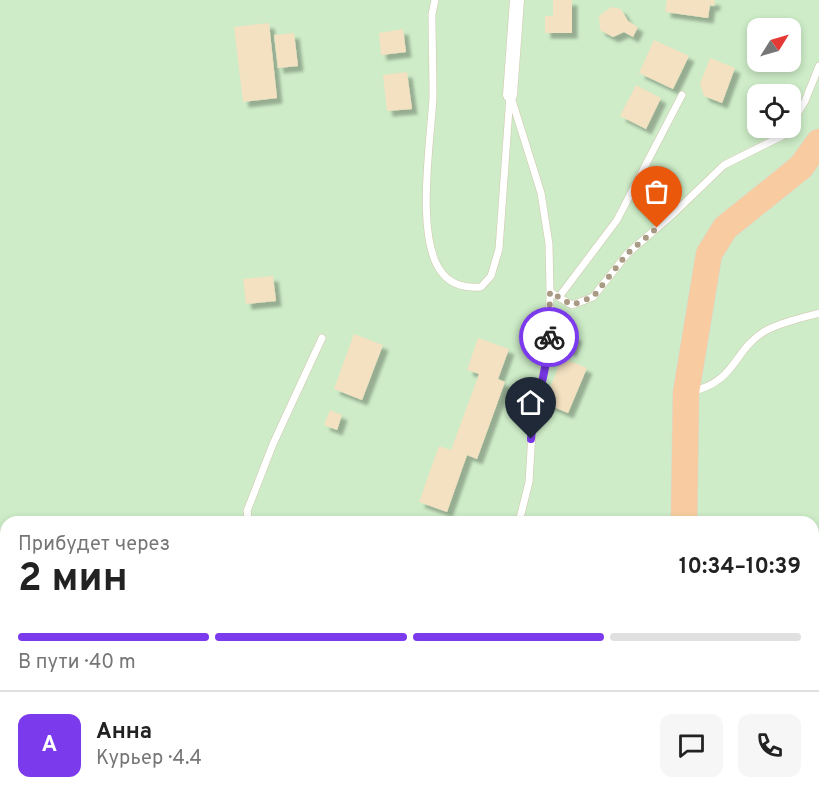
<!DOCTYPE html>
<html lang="ru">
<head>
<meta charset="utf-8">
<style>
  :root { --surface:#fff; --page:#f6f6f6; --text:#222; --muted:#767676; --line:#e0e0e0; --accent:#7c3aed }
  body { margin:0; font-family:Overpass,sans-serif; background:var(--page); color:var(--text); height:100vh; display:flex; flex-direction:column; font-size:22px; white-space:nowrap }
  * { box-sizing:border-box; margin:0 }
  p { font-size:20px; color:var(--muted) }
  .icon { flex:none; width:33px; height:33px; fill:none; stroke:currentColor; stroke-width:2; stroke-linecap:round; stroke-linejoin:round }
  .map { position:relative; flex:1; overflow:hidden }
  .drawer { position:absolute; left:0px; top:516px; width:819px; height:294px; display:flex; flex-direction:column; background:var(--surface); border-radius:18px 18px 0 0; box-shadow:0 3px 9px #0003 }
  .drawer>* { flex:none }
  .needle { width:39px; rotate:53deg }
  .tools { position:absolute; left:747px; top:18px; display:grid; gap:12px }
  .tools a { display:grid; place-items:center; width:54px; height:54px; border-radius:12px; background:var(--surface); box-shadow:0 3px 9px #0003; font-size:30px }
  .pin { position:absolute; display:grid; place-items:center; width:51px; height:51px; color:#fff; margin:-62px -26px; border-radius:50% 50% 50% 0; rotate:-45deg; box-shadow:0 0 6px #0007 }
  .pin .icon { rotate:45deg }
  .courier { position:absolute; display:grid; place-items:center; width:60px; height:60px; margin:-30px; border:4px solid #7c3aed; border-radius:50%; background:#fff; color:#222; box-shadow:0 2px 8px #0007 }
  .head em { font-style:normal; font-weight:700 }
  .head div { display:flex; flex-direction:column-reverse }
  .head { display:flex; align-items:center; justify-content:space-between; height:102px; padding:0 18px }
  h1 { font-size:39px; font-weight:700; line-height:45px }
  .bar { display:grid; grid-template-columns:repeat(4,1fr); gap:9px 6px; align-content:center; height:72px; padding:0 18px }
  .bar i { height:8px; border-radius:4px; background:var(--line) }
  .bar .current { background:var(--accent) }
  .bar p { grid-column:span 4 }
  .line { display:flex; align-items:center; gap:15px; padding:0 18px; border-top:2px solid var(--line) }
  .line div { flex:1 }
  .round { display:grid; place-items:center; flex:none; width:63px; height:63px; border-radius:12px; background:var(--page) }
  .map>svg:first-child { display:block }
  .green { fill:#cdecc7; fill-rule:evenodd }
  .building { fill:#f4e1c1; filter:url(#shadow) }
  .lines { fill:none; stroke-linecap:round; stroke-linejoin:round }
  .lane-casing { stroke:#d1c6ae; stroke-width:8 }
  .street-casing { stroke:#d1c6ae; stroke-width:15 }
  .highway-casing { stroke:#dcd7d0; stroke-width:27 }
  .lane { stroke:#fff; stroke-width:7 }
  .street { stroke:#fff; stroke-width:14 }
  .highway { stroke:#f8cca0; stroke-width:26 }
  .done { stroke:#a89a83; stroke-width:6; stroke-dasharray:0 10.8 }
  .route { stroke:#7c3aed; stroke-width:8 }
</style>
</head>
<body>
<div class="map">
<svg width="819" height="810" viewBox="0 0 819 810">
  <defs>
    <filter id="shadow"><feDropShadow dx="5.5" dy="5.5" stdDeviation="1.5" flood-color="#0004"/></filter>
  </defs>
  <rect width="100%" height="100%" fill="#fdfaea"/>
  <!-- green -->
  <path class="green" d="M 0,0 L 819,0 L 819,810 L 0,810 ZM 758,28 L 790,28 L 790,62 L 758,62 ZM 758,94 L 790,94 L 790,128 L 758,128 ZM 6,522 L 813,522 L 813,804 L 6,804 Z"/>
  <!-- building -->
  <g class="building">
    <path d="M 553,0 L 572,0 L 572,33 L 545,33 L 545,16 L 553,16 Z"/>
    <path d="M 667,0 L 715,0 L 714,6 L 710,5 L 708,18 L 665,12 Z"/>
    <path d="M 611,7 L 621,9 L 628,21 L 638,27 L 633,37 L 624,32 L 613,37 L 600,30 L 599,16 Z"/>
    <path d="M 269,23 L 277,98 L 243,102 L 234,27 Z"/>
    <path d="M 403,29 L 406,52 L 381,55 L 379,33 Z"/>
    <path d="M 294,33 L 298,66 L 278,68 L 274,35 Z"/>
    <path d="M 654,40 L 689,56 L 673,89 L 639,73 Z"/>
    <path d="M 710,58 L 735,68 L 722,103 L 704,96 L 700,84 Z"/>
    <path d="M 407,72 L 412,109 L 387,111 L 383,75 Z"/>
    <path d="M 636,85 L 661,98 L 646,129 L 620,116 Z"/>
    <path d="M 273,276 L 276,301 L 246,304 L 243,279 Z"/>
    <path d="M 568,333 L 577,336 L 571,351 L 563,348 Z"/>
    <path d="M 354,334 L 383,345 L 362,400 L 334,389 Z"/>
    <path d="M 478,338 L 509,349 L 498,379 L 505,382 L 477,459 L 467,455 L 447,512 L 419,502 L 439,446 L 451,450 L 479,374 L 467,370 Z"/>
    <path d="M 562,358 L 587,368 L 568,413 L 544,403 Z"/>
    <path d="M 330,410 L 342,415 L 337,430 L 324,425 Z"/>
  </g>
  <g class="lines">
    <!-- lane casing -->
    <g class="lane-casing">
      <g id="lane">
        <path d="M 435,0 L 432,14 C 432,41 433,69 433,97 C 431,140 414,241 443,274 C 453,286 467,288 481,287 L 491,276 L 499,249 L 510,95"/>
        <path d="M 511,97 L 541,193 L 549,244 L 550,292 L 549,350 L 533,417 L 529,482 L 519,522"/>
        <path d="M 790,126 L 805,101 L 819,66"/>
        <path d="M 550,292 L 572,305 L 593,297 L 627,254 L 672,215 L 724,165 L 786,134 L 790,128"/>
        <path d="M 559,297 L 617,220 L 682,95"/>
        <path d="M 690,392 C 738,381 732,351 765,331 C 781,322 802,318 819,313"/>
        <path d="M 249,522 L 247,511 L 273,444 L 322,338"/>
      </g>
    </g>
    <!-- street casing -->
    <g class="street-casing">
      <path id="street" d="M 510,95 L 517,0"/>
    </g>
    <!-- highway casing -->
    <g class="highway-casing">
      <g id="highway">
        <path d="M 684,522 L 686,393 L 709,254 L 725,228 L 801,167 L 819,142"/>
        <path d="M 813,766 L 819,774"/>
      </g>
    </g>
    <!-- lane -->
    <use href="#lane" class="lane"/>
    <!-- street -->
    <use href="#street" class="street"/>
    <!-- highway -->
    <use href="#highway" class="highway"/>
  </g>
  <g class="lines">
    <!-- done -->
    <path class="done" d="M 549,337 L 550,292 L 572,305 L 593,297 L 627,254 L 657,228"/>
    <!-- route -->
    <path class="route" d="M 531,439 C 534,404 548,371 549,337"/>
  </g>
</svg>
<div class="tools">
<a><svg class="needle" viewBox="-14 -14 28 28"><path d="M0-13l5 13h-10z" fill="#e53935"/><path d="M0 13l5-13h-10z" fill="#767676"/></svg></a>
<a><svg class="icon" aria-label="locate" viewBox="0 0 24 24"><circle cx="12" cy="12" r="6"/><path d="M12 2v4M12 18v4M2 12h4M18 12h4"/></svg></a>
</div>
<div class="pin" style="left:657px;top:228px;background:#ea580c"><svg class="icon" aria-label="bag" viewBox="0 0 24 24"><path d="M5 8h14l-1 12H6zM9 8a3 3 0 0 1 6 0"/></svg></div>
<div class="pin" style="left:531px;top:439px;background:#1f2937"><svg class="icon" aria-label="home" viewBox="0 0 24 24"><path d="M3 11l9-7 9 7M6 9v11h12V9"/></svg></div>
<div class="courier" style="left:549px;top:337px"><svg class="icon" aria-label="bike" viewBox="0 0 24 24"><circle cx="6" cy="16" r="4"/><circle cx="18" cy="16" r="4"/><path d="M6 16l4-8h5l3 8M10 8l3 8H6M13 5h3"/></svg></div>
<section class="drawer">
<div class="head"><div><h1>2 мин</h1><p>Прибудет через</p></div><em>10:34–10:39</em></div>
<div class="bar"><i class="current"></i><i class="current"></i><i class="current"></i><i></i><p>В пути · 40 m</p></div>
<div class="line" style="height:108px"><b class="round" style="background:var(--accent);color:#fff">А</b><div><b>Анна</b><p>Курьер · 4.4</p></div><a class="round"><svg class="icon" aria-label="chat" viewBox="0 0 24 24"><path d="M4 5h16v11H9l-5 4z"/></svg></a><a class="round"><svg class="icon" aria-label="phone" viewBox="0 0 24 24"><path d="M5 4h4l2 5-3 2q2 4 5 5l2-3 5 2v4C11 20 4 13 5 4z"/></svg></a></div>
</section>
</div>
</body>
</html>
